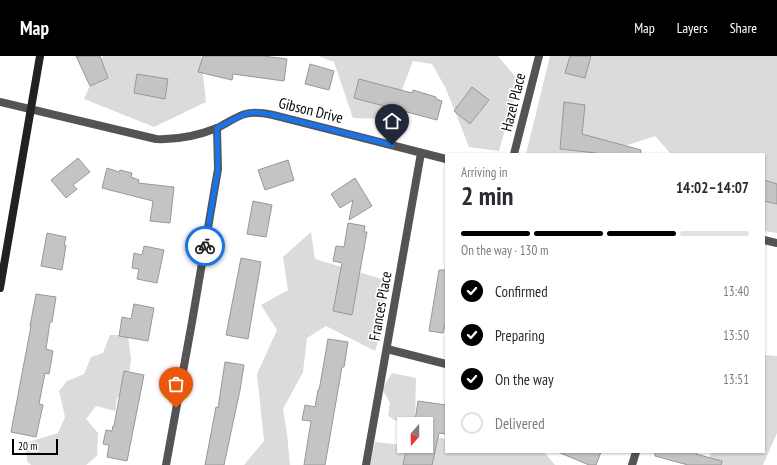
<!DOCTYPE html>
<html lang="en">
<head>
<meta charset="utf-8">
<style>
  :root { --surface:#fff; --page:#f7f7f7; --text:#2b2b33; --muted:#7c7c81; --line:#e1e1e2; --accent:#000 }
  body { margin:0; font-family:"PT Sans Narrow",sans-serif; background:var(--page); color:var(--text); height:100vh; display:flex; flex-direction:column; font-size:15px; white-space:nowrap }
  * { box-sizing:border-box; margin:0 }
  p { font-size:13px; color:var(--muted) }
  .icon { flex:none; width:22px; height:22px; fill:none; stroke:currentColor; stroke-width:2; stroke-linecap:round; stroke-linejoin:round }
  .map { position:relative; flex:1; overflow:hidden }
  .drawer { position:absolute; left:445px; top:97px; width:320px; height:300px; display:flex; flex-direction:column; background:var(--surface); border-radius:0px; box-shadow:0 1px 3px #0004 }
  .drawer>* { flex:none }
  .needle { width:26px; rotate:200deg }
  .buttons { position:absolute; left:397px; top:361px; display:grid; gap:8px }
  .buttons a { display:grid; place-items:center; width:36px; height:36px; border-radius:0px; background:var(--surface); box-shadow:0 1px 3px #0004; font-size:20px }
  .scale { position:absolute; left:12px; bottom:10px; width:46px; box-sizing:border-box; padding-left:4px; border:2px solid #000; border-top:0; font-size:11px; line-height:14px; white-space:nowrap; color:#000; -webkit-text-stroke:3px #fff; paint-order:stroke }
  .pin { position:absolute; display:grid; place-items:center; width:34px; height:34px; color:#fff; margin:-41px -17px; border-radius:50% 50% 50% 0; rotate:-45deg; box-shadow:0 0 4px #0007 }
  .pin .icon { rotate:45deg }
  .courier { position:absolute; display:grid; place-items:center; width:40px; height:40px; margin:-20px; border:3px solid #1a73e8; border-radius:50%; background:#fff; color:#222; box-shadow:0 1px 5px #0007 }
  .summary em { font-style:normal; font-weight:800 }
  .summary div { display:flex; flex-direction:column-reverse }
  .summary { display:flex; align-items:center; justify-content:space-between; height:68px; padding:0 16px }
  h1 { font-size:26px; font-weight:800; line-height:30px }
  .bar { display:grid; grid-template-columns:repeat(4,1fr); gap:6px 4px; align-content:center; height:48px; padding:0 16px }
  .bar i { height:5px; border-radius:3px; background:var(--line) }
  .bar .active { background:var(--accent) }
  .bar p { grid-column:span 4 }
  ol { padding:0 16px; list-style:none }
  li { display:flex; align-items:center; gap:12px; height:44px }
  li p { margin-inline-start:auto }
  li .icon { padding:4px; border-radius:50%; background:var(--accent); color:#fff; stroke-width:4 }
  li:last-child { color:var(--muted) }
  li i { width:22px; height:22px; border:2px solid var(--line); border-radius:50% }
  header { display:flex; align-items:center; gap:24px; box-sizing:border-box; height:56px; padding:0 20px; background:var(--accent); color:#fff }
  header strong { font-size:19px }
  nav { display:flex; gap:22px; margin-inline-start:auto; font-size:14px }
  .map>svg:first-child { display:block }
  .green { fill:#dbdbdb }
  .building { fill:#c4c4c4; stroke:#989898 }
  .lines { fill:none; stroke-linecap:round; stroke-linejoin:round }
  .street { stroke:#545454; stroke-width:8 }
  .secondary { stroke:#212121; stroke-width:8 }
  .done { stroke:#595959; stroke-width:4; stroke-dasharray:0 7.2 }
  .route { stroke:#1a73e8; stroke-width:5 }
  .labels { text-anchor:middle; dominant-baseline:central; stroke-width:3.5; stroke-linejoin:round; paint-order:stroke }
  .street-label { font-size:15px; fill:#000; stroke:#fff }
</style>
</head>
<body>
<header>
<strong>Map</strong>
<nav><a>Map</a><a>Layers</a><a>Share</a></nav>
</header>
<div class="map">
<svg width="777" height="409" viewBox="0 0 777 409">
  <rect width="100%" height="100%" fill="#fff"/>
  <!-- green -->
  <g class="green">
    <path d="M 103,0 L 201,0 L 206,46 L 154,71 L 84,43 Z"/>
    <path d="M 318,0 L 498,0 L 519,25 L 499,95 L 469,91 L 446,33 L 432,8 L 413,5 L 391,63 L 353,62 L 334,6 Z"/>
    <path d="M 550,0 L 777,0 L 777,177 L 764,175 L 764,98 L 671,98 L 655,80 L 601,98 L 526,98 Z"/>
    <path d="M 311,176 L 315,203 L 385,224 L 384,268 L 375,295 L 326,270 L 307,282 L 303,316 L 283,353 L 287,378 L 290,409 L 244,409 L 264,385 L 257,318 L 277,274 L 261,249 L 288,234 L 283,201 Z"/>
    <path d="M 110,279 L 128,279 L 131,303 L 128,329 L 117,342 L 115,355 L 96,350 L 86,363 L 98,377 L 97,400 L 86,409 L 31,409 L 27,405 L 25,387 L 58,377 L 65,361 L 59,335 L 67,325 L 84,318 L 91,301 L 103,297 Z"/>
    <path d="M 764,299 L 777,300 L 777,377 L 763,409 L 711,409 L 710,402 L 710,396 L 764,396 Z"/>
    <path d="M 392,317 L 416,322 L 415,368 L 404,368 L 404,390 L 426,390 L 426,379 L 446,383 L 446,396 L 544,396 L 555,409 L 370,409 L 375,386 L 401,389 L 403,369 L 388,360 L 390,347 L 382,333 Z"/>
  </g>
  <!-- building -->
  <g class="building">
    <path d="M 76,0 L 100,0 L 108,22 L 90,30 Z"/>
    <path d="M 203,0 L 263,0 L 287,3 L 284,25 L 233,18 L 232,24 L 198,16 Z"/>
    <path d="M 570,0 L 591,0 L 585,22 L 565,17 Z"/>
    <path d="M 310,8 L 334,15 L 329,34 L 305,28 Z"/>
    <path d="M 137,18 L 168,23 L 165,43 L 134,37 Z"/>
    <path d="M 359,23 L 412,37 L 413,34 L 436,41 L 436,43 L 442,45 L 437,64 L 354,42 Z"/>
    <path d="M 472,31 L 489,44 L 470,68 L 454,55 Z"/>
    <path d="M 564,46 L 585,49 L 582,78 L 641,94 L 641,98 L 595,98 L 596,97 L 560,93 Z"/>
    <path d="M 78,102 L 90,116 L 73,129 L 77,133 L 66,142 L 51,124 Z"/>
    <path d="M 288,104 L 294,124 L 265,134 L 258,114 Z"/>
    <path d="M 107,112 L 119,116 L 120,114 L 132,117 L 131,121 L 139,124 L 138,127 L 174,131 L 170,167 L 150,165 L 153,145 L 102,132 Z"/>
    <path d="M 355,122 L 372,150 L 349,164 L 353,144 L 340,152 L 331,138 Z"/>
    <path d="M 764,124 L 777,128 L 777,148 L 764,145 Z"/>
    <path d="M 253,145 L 272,149 L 266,181 L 247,178 Z"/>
    <path d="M 348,167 L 365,170 L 364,176 L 367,176 L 352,259 L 333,255 L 342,207 L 333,205 L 336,190 L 344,191 Z"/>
    <path d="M 47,177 L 66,181 L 64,189 L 66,189 L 62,214 L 41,210 Z"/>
    <path d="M 144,190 L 164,194 L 157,227 L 137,223 L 139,213 L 132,212 L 134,197 L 142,199 Z"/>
    <path d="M 241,202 L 261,206 L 248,283 L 226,279 Z"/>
    <path d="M 439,214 L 446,214 L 446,265 L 443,277 L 429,275 Z"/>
    <path d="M 36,238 L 56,241 L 52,266 L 50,266 L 46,293 L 53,295 L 49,318 L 45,317 L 39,348 L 43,349 L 36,381 L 11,376 L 31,270 L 30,270 Z"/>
    <path d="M 134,248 L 154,252 L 148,285 L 119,280 L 122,261 L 131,263 Z"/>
    <path d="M 328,283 L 348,286 L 344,311 L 342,311 L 325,409 L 304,409 L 311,365 L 302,364 L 305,349 L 315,351 L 318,334 L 319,334 L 320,329 Z"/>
    <path d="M 225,306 L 244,309 L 240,334 L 224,409 L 205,409 L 216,351 L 218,352 Z"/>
    <path d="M 124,315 L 144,319 L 127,405 L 107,401 L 109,389 L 103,388 L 106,374 L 112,375 L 113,370 L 114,370 Z"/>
    <path d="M 418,345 L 446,349 L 446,378 L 439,377 L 432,409 L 403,409 L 407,390 L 426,390 L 426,368 L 422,368 L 422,366 L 415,365 Z"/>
    <path d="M 558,396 L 601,396 L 596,409 L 589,409 Z"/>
    <path d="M 655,396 L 697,396 L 696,398 L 722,405 L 721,409 L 688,409 L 655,400 Z"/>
  </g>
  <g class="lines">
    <!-- street -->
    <g class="street">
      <path d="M 0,46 L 156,83 C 178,84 197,80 217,72 C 226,68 235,61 245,58 C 254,55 264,57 273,59 L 446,103"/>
      <path d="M 514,98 L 539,0"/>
      <path d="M 764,184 L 777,187"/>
      <path d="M 387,293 L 446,308"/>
      <path d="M 166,409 L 192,266 L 218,113 L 217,72"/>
      <path d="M 366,409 L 421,97"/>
      <path d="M 632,409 L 636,396"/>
    </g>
    <!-- secondary -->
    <path class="secondary" d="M 0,232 L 40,0"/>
  </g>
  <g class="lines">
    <!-- done -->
    <path class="done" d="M 176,352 L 205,190"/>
    <!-- route -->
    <path class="route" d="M 205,190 L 218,113 L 217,72 L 245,58 L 255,56 L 273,59 L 392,89"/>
  </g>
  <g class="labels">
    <!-- street labels -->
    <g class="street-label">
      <text transform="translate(513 46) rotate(-76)">Hazel Place</text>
      <text transform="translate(311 54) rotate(14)">Gibson Drive</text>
      <text transform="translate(380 250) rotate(-80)">Frances Place</text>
    </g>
  </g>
</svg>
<div class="buttons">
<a><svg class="needle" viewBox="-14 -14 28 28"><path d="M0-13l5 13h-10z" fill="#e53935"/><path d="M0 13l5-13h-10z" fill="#7c7c81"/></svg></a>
</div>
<div class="scale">20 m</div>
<div class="pin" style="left:176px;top:352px;background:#ea580c"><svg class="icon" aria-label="bag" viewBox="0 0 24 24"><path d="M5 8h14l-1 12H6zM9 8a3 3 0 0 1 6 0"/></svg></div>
<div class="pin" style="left:392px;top:89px;background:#1f2937"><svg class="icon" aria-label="home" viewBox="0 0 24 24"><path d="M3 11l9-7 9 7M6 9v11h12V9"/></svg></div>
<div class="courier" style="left:205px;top:190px"><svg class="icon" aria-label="bike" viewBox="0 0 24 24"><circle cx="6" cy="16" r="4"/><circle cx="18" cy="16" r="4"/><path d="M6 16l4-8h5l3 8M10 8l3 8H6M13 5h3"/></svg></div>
<section class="drawer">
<div class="summary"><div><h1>2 min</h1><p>Arriving in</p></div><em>14:02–14:07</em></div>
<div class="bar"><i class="active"></i><i class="active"></i><i class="active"></i><i></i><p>On the way · 130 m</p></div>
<ol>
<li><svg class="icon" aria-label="check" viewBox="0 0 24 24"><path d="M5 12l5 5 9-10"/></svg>Confirmed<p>13:40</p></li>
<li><svg class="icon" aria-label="check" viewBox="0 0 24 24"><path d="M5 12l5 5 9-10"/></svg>Preparing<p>13:50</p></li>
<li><svg class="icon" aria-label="check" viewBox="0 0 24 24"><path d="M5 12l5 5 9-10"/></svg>On the way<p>13:51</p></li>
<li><i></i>Delivered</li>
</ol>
</section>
</div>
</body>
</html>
